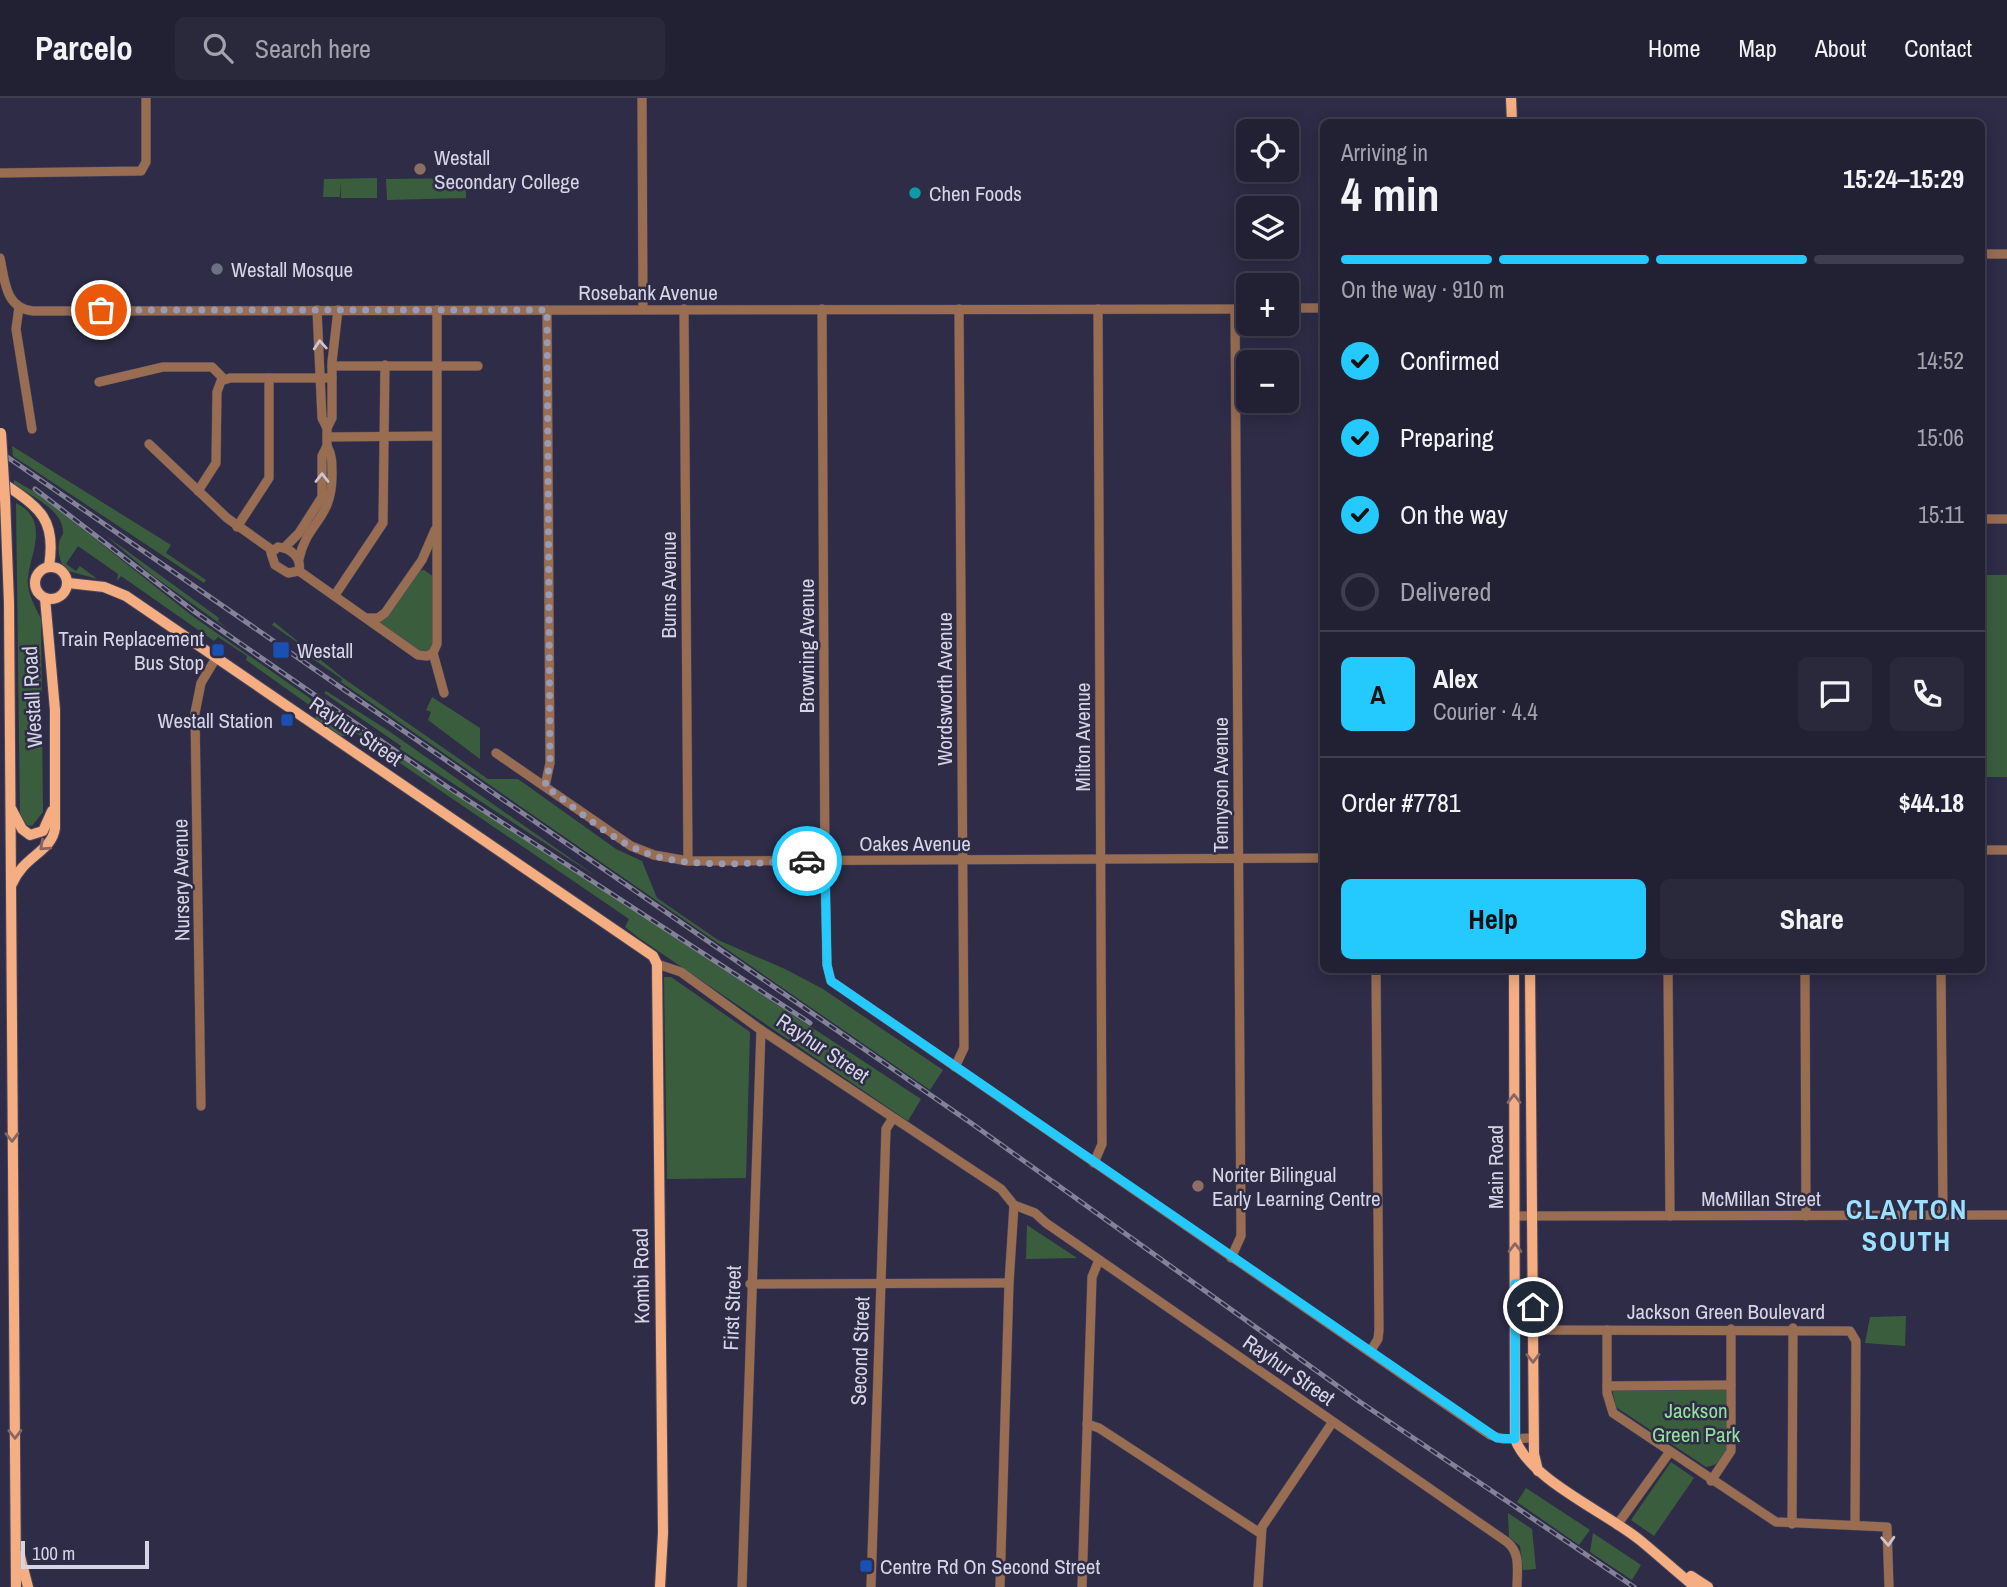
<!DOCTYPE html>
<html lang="en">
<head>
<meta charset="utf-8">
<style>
  :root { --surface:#222134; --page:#2a293c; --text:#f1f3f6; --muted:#a2a3ac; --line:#3f3e4f; --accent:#24c9fe }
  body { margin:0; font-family:"Archivo Narrow",sans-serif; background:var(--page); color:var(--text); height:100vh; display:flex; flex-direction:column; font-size:26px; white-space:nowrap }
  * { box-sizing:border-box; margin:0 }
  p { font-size:23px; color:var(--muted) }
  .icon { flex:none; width:38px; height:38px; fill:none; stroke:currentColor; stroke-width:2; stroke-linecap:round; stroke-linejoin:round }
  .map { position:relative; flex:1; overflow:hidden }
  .drawer { position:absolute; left:1320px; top:21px; width:665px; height:854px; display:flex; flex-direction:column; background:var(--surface); border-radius:10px; box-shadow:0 4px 18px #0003,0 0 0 2px var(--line) }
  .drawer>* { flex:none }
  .tools { position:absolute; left:1236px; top:21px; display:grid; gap:14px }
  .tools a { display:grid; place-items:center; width:63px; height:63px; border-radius:10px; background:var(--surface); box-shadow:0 4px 18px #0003,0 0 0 2px var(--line); font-size:35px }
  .scale { position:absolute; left:21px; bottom:18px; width:128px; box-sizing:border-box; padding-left:7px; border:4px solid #d5d5e6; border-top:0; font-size:19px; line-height:24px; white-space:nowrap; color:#d5d5e6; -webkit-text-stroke:5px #2e2c46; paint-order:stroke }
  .pin { position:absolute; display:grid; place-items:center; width:60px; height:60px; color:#fff; margin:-30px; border:4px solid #fff; border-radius:50%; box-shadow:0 2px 7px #0007 }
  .courier { position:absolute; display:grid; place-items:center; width:70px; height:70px; margin:-35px; border:5px solid #24c9fe; border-radius:50%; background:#fff; color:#222; box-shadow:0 2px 9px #0007 }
  .headline em { font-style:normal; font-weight:800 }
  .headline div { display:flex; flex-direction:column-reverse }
  .headline { display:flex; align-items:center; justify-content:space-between; height:119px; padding:0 21px }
  h1 { font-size:46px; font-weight:800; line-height:52px }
  .bar { display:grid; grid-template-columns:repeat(4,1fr); gap:10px 7px; align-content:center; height:84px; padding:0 21px }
  .bar i { height:9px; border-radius:5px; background:var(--line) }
  .bar .current { background:var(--accent) }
  .bar p { grid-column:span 4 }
  .line { display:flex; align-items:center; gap:18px; padding:0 21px; border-top:2px solid var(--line) }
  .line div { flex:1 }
  .round { display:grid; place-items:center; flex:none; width:74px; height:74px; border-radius:10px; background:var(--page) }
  ol { padding:0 21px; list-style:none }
  li { display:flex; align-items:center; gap:21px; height:77px }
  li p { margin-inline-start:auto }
  li .icon { padding:7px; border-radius:50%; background:var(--accent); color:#111; stroke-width:4 }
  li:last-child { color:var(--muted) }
  li i { width:38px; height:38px; border:4px solid var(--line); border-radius:50% }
  .cta { display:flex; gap:14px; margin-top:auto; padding:14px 21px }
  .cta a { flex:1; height:80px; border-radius:10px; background:var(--accent); color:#111; font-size:28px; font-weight:800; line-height:80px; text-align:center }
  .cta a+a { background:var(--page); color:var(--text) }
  header { display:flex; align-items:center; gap:42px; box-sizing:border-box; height:98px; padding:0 35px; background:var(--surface); border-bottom:2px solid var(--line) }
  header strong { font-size:33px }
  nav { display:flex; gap:38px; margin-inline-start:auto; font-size:24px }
  .search { width:490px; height:63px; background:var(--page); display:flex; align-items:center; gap:18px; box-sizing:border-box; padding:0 24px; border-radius:10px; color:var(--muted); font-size:26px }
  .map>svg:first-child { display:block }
  .green { fill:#3a5e3d }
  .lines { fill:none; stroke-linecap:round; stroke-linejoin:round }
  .minor-casing { stroke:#494760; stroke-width:10 }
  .major-casing { stroke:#494760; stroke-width:12 }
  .minor { stroke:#986d52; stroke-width:9 }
  .major { stroke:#f5ae81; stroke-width:10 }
  .rail-casing { stroke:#838298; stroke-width:5 }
  .rail { stroke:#2e2c46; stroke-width:2.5; stroke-dasharray:8; stroke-linecap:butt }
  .major-bridge-casing { stroke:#494760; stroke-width:12; stroke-linecap:butt }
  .major-bridge { stroke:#f5ae81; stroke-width:10 }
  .oneway { stroke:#ccc5d0 }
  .oneway2 { stroke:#886661 }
  .done { stroke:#9b9aae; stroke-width:7; stroke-dasharray:0 12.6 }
  .route { stroke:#24c9fe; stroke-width:9 }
  .education-dot { fill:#8d6e63; stroke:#2e2c46; stroke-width:2.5 }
  .culture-dot { fill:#0f9aa8; stroke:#2e2c46; stroke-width:2.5 }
  .worship-dot { fill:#6b7280; stroke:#2e2c46; stroke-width:2.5 }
  .transit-dot { fill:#1a4fb4; stroke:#2e2c46; stroke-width:2.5 }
  .labels { text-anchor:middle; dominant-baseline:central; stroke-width:5; stroke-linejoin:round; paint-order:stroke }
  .poi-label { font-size:21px; fill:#d5d5e6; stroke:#2e2c46; text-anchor:start }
  .street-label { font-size:21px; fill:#d5d5e6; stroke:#2e2c46 }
  .park-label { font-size:21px; fill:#95e09b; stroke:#2e2c46 }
  .district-label { font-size:28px; font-weight:bold; letter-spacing:2px; fill:#9ce1ff; stroke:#2e2c46 }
</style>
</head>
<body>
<header>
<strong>Parcelo</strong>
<div class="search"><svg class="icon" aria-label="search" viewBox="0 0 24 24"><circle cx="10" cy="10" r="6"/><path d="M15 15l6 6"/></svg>Search here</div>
<nav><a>Home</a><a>Map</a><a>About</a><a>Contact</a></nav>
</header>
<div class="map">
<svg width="2007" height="1489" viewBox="0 0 2007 1489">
  <rect width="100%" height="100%" fill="#2e2c46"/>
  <!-- green -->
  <g class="green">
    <path d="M 377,80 L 377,100 L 341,100 L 341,83 L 340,99 L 323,99 L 324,81 Z"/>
    <path d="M 466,80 L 466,100 L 387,102 L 386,81 Z"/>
    <path d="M 12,348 L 171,447 L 166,455 L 206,482 L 204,485 L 13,358 Z"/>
    <path d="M 14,382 L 40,397 L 191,517 L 311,601 L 921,1001 L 908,1023 L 639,840 L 625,829 L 629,821 L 350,631 L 345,638 L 339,638 L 314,622 L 319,614 L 246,562 L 247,558 L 218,539 L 214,543 L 121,478 L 117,483 L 118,476 L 78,448 L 66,466 L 76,473 L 80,468 L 97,481 L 65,472 C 59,462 55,446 63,436 C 65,413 32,398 14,387 Z"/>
    <path d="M 16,405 C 50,422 31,454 28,479 C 26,494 35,508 41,521 L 43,714 L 32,728 L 26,727 L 20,717 Z"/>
    <path d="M 105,437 L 219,520 L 218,523 L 229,532 L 152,477 Z"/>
    <path d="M 424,472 L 434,479 L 434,550 L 423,556 L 375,522 L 417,473 Z"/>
    <rect x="1981" y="477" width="26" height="202"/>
    <path d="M 274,524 L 343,580 L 488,681 L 518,681 L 616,751 L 642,763 L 657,800 L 718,842 L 785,871 L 823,891 L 943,972 L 930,992 L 341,584 L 342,581 L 307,557 L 310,553 L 272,527 Z"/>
    <path d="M 326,593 L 386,631 L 600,781 L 400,651 L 401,648 L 324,595 Z"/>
    <path d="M 432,599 L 480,630 L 480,661 L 428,622 L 431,614 L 426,612 Z"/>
    <path d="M 664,879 L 671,879 L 750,934 L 746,1080 L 667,1081 Z"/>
    <path d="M 1027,1127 L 1077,1160 L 1026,1161 Z"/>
    <path d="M 1906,1218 L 1905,1248 L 1865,1245 L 1870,1219 Z"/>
    <path d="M 1612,1291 L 1727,1291 C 1727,1314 1738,1366 1706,1369 L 1616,1309 Z"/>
    <path d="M 1671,1364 L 1694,1380 L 1654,1438 L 1631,1422 Z"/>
    <path d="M 1526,1390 L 1590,1432 L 1579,1447 L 1517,1404 Z"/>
    <path d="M 1508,1415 L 1532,1431 L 1536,1471 L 1523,1472 L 1520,1448 L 1509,1439 Z"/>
    <path d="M 1593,1435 L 1641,1467 L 1632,1482 L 1590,1454 Z"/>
  </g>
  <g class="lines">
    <!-- minor casing -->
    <g class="minor-casing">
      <g id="minor">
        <path d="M 642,0 L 643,211"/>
        <path d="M 0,75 L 141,73 L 146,64 L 146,0"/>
        <path d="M 1981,156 L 2007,156"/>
        <path d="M 0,160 C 5,183 5,210 33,213 L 1248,211"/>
        <path d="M 19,209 L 16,231 L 32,331"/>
        <path d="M 1286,210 L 1323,210"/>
        <path d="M 684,211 L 688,763"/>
        <path d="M 822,211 L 825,775 L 827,867 L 831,883 L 1490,1337 L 1503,1341 L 1534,1340"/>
        <path d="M 317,212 L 322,320 L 327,330"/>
        <path d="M 437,212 L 437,546 L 433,555 L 444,595"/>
        <path d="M 332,268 L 478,268"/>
        <path d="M 99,284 L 163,269 L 212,269 L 224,281"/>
        <path d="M 327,339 L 436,338"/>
        <path d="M 149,346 L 227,420 L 272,452"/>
        <path d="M 198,393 L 216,365 L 217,294 L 221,283 L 230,280 L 332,280"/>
        <path d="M 1981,421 L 2007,421"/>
        <path d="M 237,429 L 269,380 L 269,280"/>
        <path d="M 278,449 C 291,450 302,460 299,473 L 288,475 L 275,467 L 271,455 Z"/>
        <path d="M 284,450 L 299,435 L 322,399 L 322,358 L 327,348 L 327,330 L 332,320 L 332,264 L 338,212"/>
        <path d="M 299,461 C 307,423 333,422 332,375 C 332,364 332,357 327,348"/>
        <path d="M 299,473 L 418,557 L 427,558 L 433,555"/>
        <path d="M 335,497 L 383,425 L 385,267"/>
        <path d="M 367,520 L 378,520 L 385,515 L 422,462 L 435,432"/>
        <path d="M 496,655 L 631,748 L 654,757 L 688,763 L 1323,760"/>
        <path d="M 545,688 L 550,665 L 547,212"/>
        <path d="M 1981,752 L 2007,752"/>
        <path d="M 657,866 L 681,874 L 761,932 L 1001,1091 L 1014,1107 L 1035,1115 L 1046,1125 L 1507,1444 C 1521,1455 1517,1473 1517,1489"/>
        <path d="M 1668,872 L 1670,1118"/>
        <path d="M 1805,872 L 1806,1118"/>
        <path d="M 1941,872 L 1943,1117"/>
        <path d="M 955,969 L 964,950 L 959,211"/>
        <path d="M 201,1008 L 195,615 L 201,585 L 216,560"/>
        <path d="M 1094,1065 L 1102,1046 L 1098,211"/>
        <path d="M 1515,1118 L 2007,1117"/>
        <path d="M 1231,1160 L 1241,1138 L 1235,211"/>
        <path d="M 750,1186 L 1009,1185"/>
        <path d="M 1533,1232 L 1850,1233 L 1856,1243 L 1855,1426"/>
        <path d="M 1607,1232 L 1607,1295 L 1613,1315 L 1776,1424 L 1887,1429 L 1889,1489"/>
        <path d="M 1370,1254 L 1378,1241 L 1379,1232 L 1376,872"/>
        <path d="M 1607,1288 L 1731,1287"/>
        <path d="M 1087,1326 L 1099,1330 L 1260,1435"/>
        <path d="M 1711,1383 L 1731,1353 L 1731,1231"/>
        <path d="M 1792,1426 L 1793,1230"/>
        <path d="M 1617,1427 L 1669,1355"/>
        <path d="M 742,1489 L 761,932"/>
        <path d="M 871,1489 L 886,1031 L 893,1020"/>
        <path d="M 1000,1489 L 1009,1185 L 1014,1107"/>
        <path d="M 1082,1489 L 1092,1179 L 1099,1162"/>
        <path d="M 1258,1489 L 1262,1429 L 1332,1325"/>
      </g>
    </g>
    <!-- major casing -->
    <g class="major-casing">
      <g id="major">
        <path d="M 1511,0 L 1512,24"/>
        <path d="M 0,383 C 38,409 57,419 49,468"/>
        <path d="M 5,400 L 9,505 L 16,1489"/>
        <circle cx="51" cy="485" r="16"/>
        <path d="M 68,485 L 104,489 L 126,498 L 653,858 L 657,866 L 663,1435 L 660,1489"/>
        <path d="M 12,712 L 22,731 L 30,737 L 43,733 L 52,713"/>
        <path d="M 12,786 C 23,758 52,754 55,730 L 55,612 L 45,500"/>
        <path d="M 1514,872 L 1515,1341 C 1530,1382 1606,1414 1641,1443 C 1659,1458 1677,1474 1695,1489"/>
        <path d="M 1530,872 L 1534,1356 L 1538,1373"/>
        <path d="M 20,1458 L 28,1489"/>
        <path d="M 1691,1478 L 1708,1489"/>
      </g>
    </g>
    <!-- minor -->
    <use href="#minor" class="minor"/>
    <!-- major -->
    <use href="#major" class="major"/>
    <!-- rail casing -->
    <g class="rail-casing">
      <g id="rail">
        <path d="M 0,354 L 971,1025 L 1360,1304 L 1634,1489"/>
        <path d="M 35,391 L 195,514 L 446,688 L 810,925"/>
      </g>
    </g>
    <!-- rail -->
    <use href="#rail" class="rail"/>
    <!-- major-bridge casing -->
    <g class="major-bridge-casing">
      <path id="major-bridge" d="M 1,335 L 5,400"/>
    </g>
    <!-- major-bridge -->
    <use href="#major-bridge" class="major-bridge"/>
  </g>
  <!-- one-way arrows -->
  <defs><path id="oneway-chevron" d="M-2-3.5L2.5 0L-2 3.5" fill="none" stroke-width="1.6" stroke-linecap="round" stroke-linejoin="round" transform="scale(1.75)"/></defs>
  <g class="oneway">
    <use href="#oneway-chevron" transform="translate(320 247) rotate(-94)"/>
    <use href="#oneway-chevron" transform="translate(322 380) rotate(-90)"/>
    <use href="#oneway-chevron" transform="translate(1888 1443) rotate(87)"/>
  </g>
  <g class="oneway2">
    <use href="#oneway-chevron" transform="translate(44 748) rotate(138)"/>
    <use href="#oneway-chevron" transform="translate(1514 1001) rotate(-90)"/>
    <use href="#oneway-chevron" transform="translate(12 1039) rotate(89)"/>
    <use href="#oneway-chevron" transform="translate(1515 1150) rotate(-90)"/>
    <use href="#oneway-chevron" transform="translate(1533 1260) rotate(89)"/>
    <use href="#oneway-chevron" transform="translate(15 1336) rotate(89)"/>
  </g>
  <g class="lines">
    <!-- done -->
    <path class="done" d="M 101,212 L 547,212 L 550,666 L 545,688 C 579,712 614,746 655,758 C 702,771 758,764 807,763"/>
    <!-- route -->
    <path class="route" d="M 807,763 L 825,763 L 827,867 L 831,883 L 1497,1340 L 1515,1341 L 1515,1186 L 1532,1185 L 1533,1209"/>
  </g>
  <!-- markers -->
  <g class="education-dot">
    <circle cx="420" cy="71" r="7"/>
    <circle cx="1198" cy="1088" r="7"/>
  </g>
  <circle class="culture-dot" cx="915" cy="95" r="7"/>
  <circle class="worship-dot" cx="217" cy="171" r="7"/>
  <g class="transit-dot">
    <rect x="211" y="545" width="14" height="14" rx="3.5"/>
    <rect x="272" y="543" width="18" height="18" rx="3.5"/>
    <rect x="280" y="615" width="14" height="14" rx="3.5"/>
    <rect x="859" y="1461" width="14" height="14" rx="3.5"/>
  </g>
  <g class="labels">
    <!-- poi labels -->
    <g class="poi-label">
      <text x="434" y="59">Westall<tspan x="434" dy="24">Secondary College</tspan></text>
      <text x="929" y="95">Chen Foods</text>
      <text x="231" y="171">Westall Mosque</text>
      <text x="204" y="540" text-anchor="end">Train Replacement<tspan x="204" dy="24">Bus Stop</tspan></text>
      <text x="297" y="552">Westall</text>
      <text x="273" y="622" text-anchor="end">Westall Station</text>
      <text x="1212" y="1076">Noriter Bilingual<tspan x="1212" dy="24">Early Learning Centre</tspan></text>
      <text x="880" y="1468">Centre Rd On Second Street</text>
    </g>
    <!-- street labels -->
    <g class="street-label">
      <text x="648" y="194">Rosebank Avenue</text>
      <text transform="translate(668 487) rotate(-90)">Burns Avenue</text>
      <text transform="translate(806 548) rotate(-90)">Browning Avenue</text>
      <text transform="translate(944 591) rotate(-90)">Wordsworth Avenue</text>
      <text transform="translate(32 599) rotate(-93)">Westall Road</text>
      <text transform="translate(356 633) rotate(34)">Rayhur Street</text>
      <text transform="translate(1082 639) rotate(-90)">Milton Avenue</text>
      <text transform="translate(1220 687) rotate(-90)">Tennyson Avenue</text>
      <text x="915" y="745">Oakes Avenue</text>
      <text transform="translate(181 782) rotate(-91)">Nursery Avenue</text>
      <text transform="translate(823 950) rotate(34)">Rayhur Street</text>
      <text transform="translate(1495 1069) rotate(-90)">Main Road</text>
      <text x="1761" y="1100">McMillan Street</text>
      <text transform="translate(641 1178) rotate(-91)">Kombi Road</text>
      <text transform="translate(732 1210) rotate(-88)">First Street</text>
      <text x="1726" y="1213">Jackson Green Boulevard</text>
      <text transform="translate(860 1253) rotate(-88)">Second Street</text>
      <text transform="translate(1289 1272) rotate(35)">Rayhur Street</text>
    </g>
    <!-- park labels -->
    <g class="park-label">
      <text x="1696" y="1312">Jackson<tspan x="1696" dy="24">Green Park</tspan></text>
    </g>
    <!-- district labels -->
    <g class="district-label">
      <text x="1907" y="1111">CLAYTON<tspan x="1907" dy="32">SOUTH</tspan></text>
    </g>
  </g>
</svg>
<div class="tools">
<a><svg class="icon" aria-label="locate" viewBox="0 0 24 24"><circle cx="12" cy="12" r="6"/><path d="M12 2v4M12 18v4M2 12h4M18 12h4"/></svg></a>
<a><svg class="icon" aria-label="layers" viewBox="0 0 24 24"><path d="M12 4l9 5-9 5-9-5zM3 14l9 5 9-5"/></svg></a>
<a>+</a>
<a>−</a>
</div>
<div class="scale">100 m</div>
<div class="pin" style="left:101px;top:212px;background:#ea580c"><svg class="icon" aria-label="bag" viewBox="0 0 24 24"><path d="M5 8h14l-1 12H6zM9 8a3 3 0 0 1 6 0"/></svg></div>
<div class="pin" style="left:1533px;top:1209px;background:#1f2937"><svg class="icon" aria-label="home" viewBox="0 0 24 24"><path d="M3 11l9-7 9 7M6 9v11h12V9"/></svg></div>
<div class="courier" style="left:807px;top:763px"><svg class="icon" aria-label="car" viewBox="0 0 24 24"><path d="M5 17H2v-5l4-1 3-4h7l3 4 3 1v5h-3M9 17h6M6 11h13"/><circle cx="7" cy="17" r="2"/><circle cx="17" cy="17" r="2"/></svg></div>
<section class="drawer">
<div class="headline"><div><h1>4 min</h1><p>Arriving in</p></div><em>15:24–15:29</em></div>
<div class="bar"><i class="current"></i><i class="current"></i><i class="current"></i><i></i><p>On the way · 910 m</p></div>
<ol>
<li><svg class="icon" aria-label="check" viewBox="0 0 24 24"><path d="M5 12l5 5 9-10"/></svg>Confirmed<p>14:52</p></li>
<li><svg class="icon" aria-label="check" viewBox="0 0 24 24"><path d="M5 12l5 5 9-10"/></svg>Preparing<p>15:06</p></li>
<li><svg class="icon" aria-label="check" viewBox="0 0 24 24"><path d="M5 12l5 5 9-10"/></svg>On the way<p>15:11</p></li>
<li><i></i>Delivered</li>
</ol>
<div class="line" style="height:126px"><b class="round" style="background:var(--accent);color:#111">A</b><div><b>Alex</b><p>Courier · 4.4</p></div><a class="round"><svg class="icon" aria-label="chat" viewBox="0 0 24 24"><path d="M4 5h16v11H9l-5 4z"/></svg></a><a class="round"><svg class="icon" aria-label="phone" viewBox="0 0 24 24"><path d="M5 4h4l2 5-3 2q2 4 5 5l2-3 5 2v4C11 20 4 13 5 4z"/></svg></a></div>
<div class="line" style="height:91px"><div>Order #7781</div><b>$44.18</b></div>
<div class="cta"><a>Help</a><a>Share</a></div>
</section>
</div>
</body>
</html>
